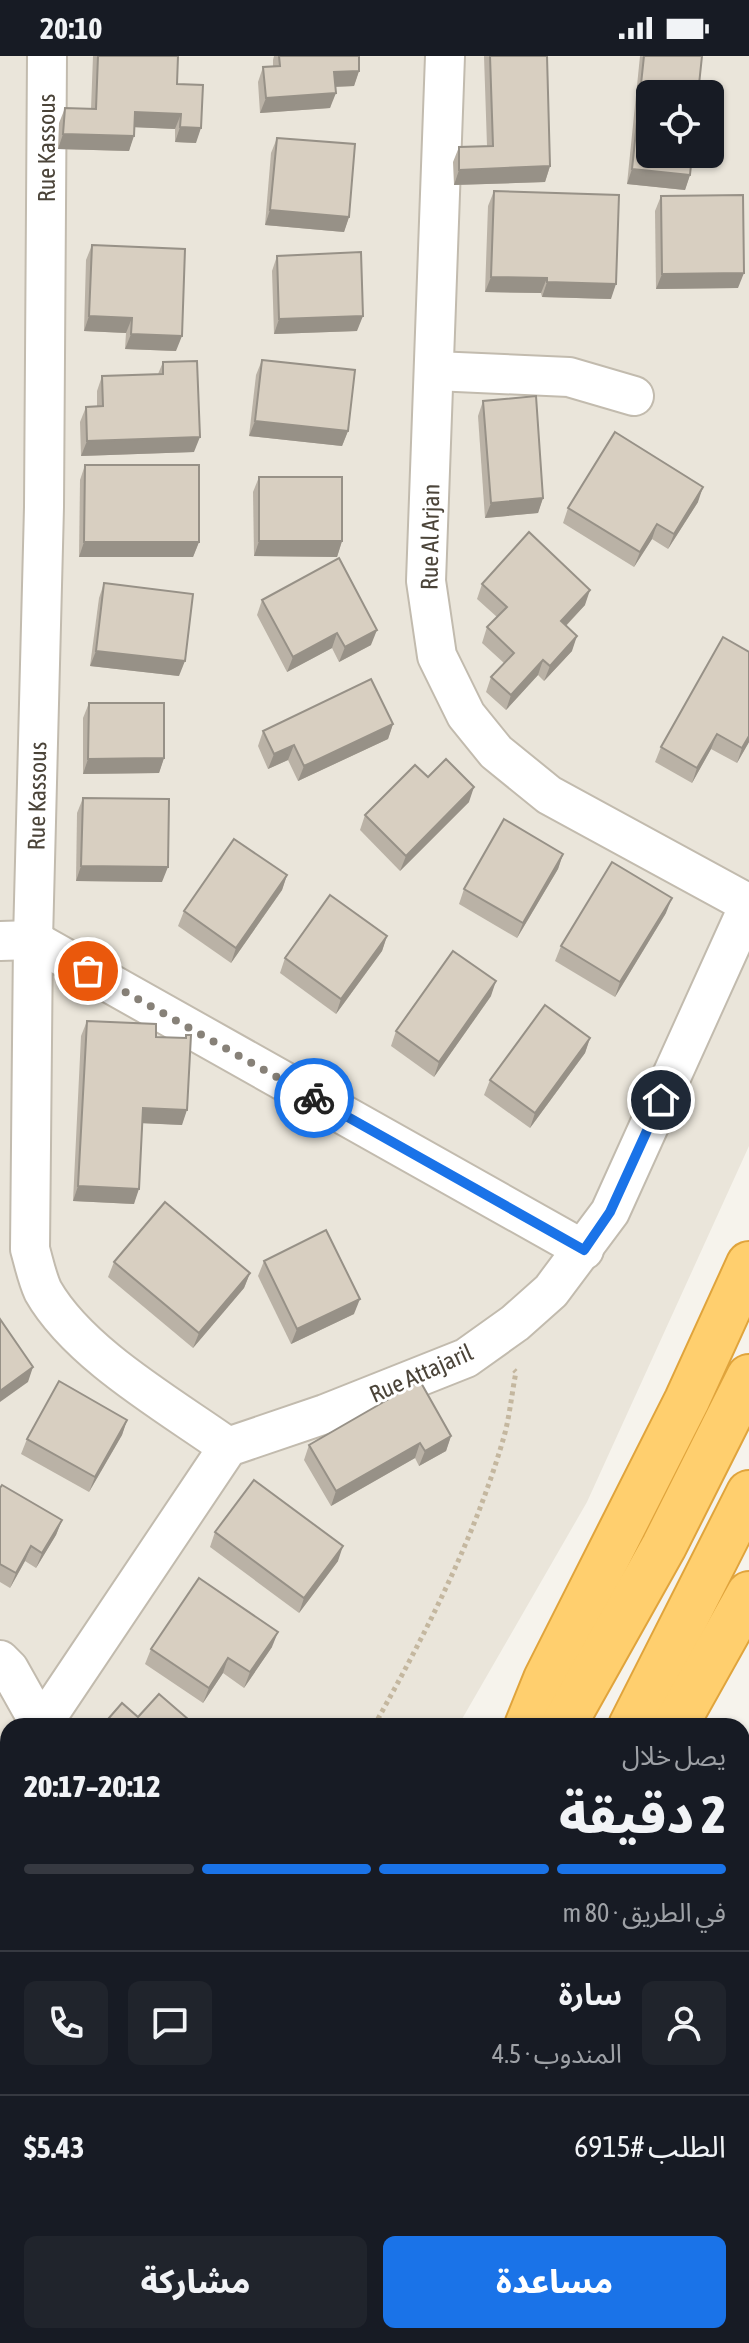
<!DOCTYPE html>
<html lang="ar">
<head>
<meta charset="utf-8">
<style>
  :root { --surface:#171b24; --page:#20242c; --text:#f1f3f6; --muted:#9ea1a6; --line:#363941; --accent:#1a73e8 }
  body { margin:0; font-family:"Asap Condensed","Noto Sans Arabic",sans-serif; background:var(--page); color:var(--text); direction:rtl; height:100vh; display:flex; flex-direction:column; font-size:30px; white-space:nowrap }
  * { box-sizing:border-box; margin:0 }
  p { font-size:26px; color:var(--muted) }
  .icon { flex:none; width:44px; height:44px; fill:none; stroke:currentColor; stroke-width:2; stroke-linecap:round; stroke-linejoin:round }
  .map { position:relative; flex:1; overflow:hidden; direction:ltr }
  .drawer { position:absolute; left:0px; top:1662px; width:750px; height:626px; display:flex; flex-direction:column; background:var(--surface); border-radius:24px 24px 0 0; box-shadow:0 2px 6px #0004; direction:rtl }
  .drawer>* { flex:none }
  .buttons { position:absolute; left:636px; top:24px; display:grid; gap:16px }
  .buttons a { display:grid; place-items:center; width:88px; height:88px; border-radius:12px; background:var(--surface); box-shadow:0 2px 6px #0004; font-size:40px }
  .pin { position:absolute; display:grid; place-items:center; width:68px; height:68px; color:#fff; margin:-34px; border:4px solid #fff; border-radius:50%; box-shadow:0 2px 8px #0007 }
  .courier { position:absolute; display:grid; place-items:center; width:80px; height:80px; margin:-40px; border:6px solid #1a73e8; border-radius:50%; background:#fff; color:#222; box-shadow:0 2px 10px #0007 }
  .headline em { font-style:normal; font-weight:800 }
  .headline div { display:flex; flex-direction:column-reverse }
  .headline { display:flex; align-items:center; justify-content:space-between; height:136px; padding:0 24px }
  h1 { font-size:52px; font-weight:800; line-height:60px }
  .bar { display:grid; grid-template-columns:repeat(4,1fr); gap:12px 8px; align-content:center; height:96px; padding:0 24px }
  .bar i { height:10px; border-radius:6px; background:var(--line) }
  .bar .active { background:var(--accent) }
  .bar p { grid-column:span 4 }
  .line { display:flex; align-items:center; gap:20px; padding:0 24px; border-top:2px solid var(--line) }
  .line div { flex:1 }
  .round { display:grid; place-items:center; flex:none; width:84px; height:84px; border-radius:12px; background:var(--page) }
  .button { display:flex; gap:16px; margin-top:auto; padding:16px 24px }
  .button a { flex:1; height:92px; border-radius:12px; background:var(--accent); color:#fff; font-size:32px; font-weight:800; line-height:92px; text-align:center }
  .button a+a { background:var(--page); color:var(--text) }
  .status { display:flex; justify-content:space-between; align-items:center; height:56px; padding:0 40px; background:var(--surface); direction:ltr }
  .status svg { height:22px; fill:currentColor }
  .map>svg:first-child { display:block }
  .residential { fill:#eae5da; fill-rule:evenodd }
  .lines { fill:none; stroke-linecap:round; stroke-linejoin:round }
  .minor-casing { stroke:#c2bbae; stroke-width:42 }
  .highway-casing { stroke:#e0a43c; stroke-width:48 }
  .path { stroke:#c4b79f; stroke-width:5; stroke-dasharray:4 4; stroke-linecap:butt }
  .minor { stroke:#fff; stroke-width:38 }
  .highway { stroke:#ffcf6e; stroke-width:44 }
  .wall { fill:#bab2a6 }
  .shaded-wall { fill:#979187 }
  .building { fill:#d8cfc1; stroke:#979187; stroke-width:2 }
  .done { stroke:#878178; stroke-width:8; stroke-dasharray:0 14.4 }
  .route { stroke:#1a73e8; stroke-width:10 }
  .labels { text-anchor:middle; dominant-baseline:central; stroke-width:6; stroke-linejoin:round; paint-order:stroke }
  .street-label { font-size:24px; fill:#4b4439; stroke:#fff }
</style>
</head>
<body>
<div class="status"><b>20:10</b><svg viewBox="0 0 49 12"><path d="M0 12V9h3v3zM5 12V6h3v6zM10 12V3h3v9zM15 12V0h3v12zM26 1h20v11H26zM47 4h2v5h-2z"/></svg></div>
<div class="map">
<svg width="749" height="2287" viewBox="0 0 749 2287">
  <rect width="100%" height="100%" fill="#f6f3ec"/>
  <!-- residential -->
  <g class="residential">
    <path d="M 0,0 L 749,0 L 749,1090 L 587,1446 L 458,1670 L 8,1670 L 8,2280 L 106,2280 L 102,2287 L 0,2287 ZM 650,38 L 710,38 L 710,98 L 650,98 Z"/>
    <path d="M 749,1694 L 749,2287 L 393,2287 L 397,2280 L 742,2280 L 742,1705 Z"/>
  </g>
  <g class="lines">
    <!-- minor casing -->
    <g class="minor-casing">
      <g id="minor">
        <path d="M 47,0 L 44,451 L 33,884 L 30,1193 C 34,1207 37,1222 43,1235 C 79,1298 169,1349 228,1391"/>
        <path d="M 445,0 L 426,525 L 437,600 L 466,659 L 496,696 L 549,739 L 749,848"/>
        <path d="M 435,315 L 569,321 L 634,340"/>
        <path d="M 0,885 L 33,884 L 584,1194"/>
        <path d="M 0,1604 L 9,1613 L 41,1670 L 228,1391 L 325,1358 L 466,1302 L 515,1267 L 551,1235 L 610,1156 L 749,849"/>
        <path d="M 0,1742 L 8,1728"/>
        <path d="M 742,2207 L 749,2194"/>
        <path d="M 694,2287 L 699,2280"/>
      </g>
    </g>
    <!-- highway casing -->
    <g class="highway-casing">
      <g id="highway">
        <path d="M 527,1670 L 546,1623 L 687,1344 L 749,1208"/>
        <path d="M 563,1670 L 664,1490 L 749,1321"/>
        <path d="M 631,1670 L 749,1437"/>
        <path d="M 675,1670 L 749,1538"/>
        <path d="M 205,2287 L 209,2280"/>
        <path d="M 295,2287 L 299,2280"/>
      </g>
    </g>
    <!-- path -->
    <g class="path">
      <path d="M 374,1670 C 426,1577 476,1480 505,1377 C 510,1357 512,1336 516,1316 L 514,1314"/>
      <path d="M 742,1782 L 749,1770"/>
      <path d="M 33,2287 L 37,2280"/>
      <path d="M 455,2287 L 459,2280"/>
    </g>
    <!-- minor -->
    <use href="#minor" class="minor"/>
    <!-- highway -->
    <use href="#highway" class="highway"/>
  </g>
  <!-- wall -->
  <g class="wall">
    <path d="M 93,0 L 178,0 L 177,28 L 196,87 L 175,86 L 175,73 L 135,71 L 129,95 L 58,93 L 59,67 L 65,52 L 91,53 Z"/>
    <path d="M 274,0 L 359,0 L 359,15 L 354,30 L 335,31 L 330,52 L 260,57 L 258,26 L 263,11 L 273,10 L 273,4 Z"/>
    <path d="M 484,0 L 547,0 L 550,110 L 545,126 L 454,129 L 453,106 L 459,91 L 487,90 Z"/>
    <path d="M 640,0 L 702,0 L 690,119 L 685,134 L 627,128 Z"/>
    <path d="M 277,82 L 349,161 L 344,176 L 265,169 L 271,97 Z"/>
    <path d="M 494,135 L 611,243 L 542,241 L 541,237 L 485,236 L 488,150 Z"/>
    <path d="M 661,140 L 738,232 L 656,233 L 655,155 Z"/>
    <path d="M 92,189 L 176,295 L 125,293 L 126,277 L 84,275 L 86,204 Z"/>
    <path d="M 277,200 L 357,275 L 274,278 L 272,215 Z"/>
    <path d="M 262,304 L 348,375 L 342,390 L 249,380 L 256,319 Z"/>
    <path d="M 163,306 L 194,396 L 81,400 L 80,366 L 86,351 L 97,351 L 97,335 L 102,320 L 158,318 Z"/>
    <path d="M 483,345 L 543,442 L 538,457 L 485,462 L 478,360 Z"/>
    <path d="M 85,409 L 199,486 L 193,501 L 79,501 L 80,424 Z"/>
    <path d="M 259,421 L 342,485 L 337,501 L 254,500 L 253,436 Z"/>
    <path d="M 698,446 L 668,493 L 652,483 L 634,511 L 563,467 L 568,452 Z"/>
    <path d="M 104,527 L 179,620 L 90,610 L 99,542 Z"/>
    <path d="M 482,528 L 585,549 L 566,570 L 572,595 L 544,625 L 538,619 L 506,654 L 486,636 L 491,621 L 504,607 L 482,587 L 487,571 L 497,561 L 477,543 Z"/>
    <path d="M 262,544 L 371,589 L 339,606 L 332,592 L 287,616 L 257,559 Z"/>
    <path d="M 749,596 L 749,686 L 737,707 L 711,693 L 692,727 L 655,706 L 661,691 Z"/>
    <path d="M 89,647 L 164,702 L 159,717 L 83,718 L 83,662 Z"/>
    <path d="M 393,668 L 388,683 L 298,725 L 288,704 L 268,713 L 258,690 L 263,675 Z"/>
    <path d="M 428,721 L 469,746 L 400,815 L 360,774 L 365,759 Z"/>
    <path d="M 83,742 L 162,826 L 76,825 L 77,757 Z"/>
    <path d="M 563,798 L 558,813 L 517,882 L 459,848 L 464,833 Z"/>
    <path d="M 287,819 L 282,834 L 231,907 L 178,870 L 184,855 Z"/>
    <path d="M 666,857 L 615,941 L 555,905 L 561,890 Z"/>
    <path d="M 387,880 L 382,895 L 336,958 L 280,917 L 285,902 Z"/>
    <path d="M 491,940 L 434,1021 L 391,990 L 396,975 Z"/>
    <path d="M 87,965 L 156,981 L 185,982 L 186,979 L 182,1069 L 143,1067 L 134,1148 L 73,1145 L 81,980 Z"/>
    <path d="M 590,982 L 585,997 L 530,1072 L 484,1039 L 490,1024 Z"/>
    <path d="M 264,1205 L 354,1258 L 291,1288 L 258,1220 Z"/>
    <path d="M 114,1206 L 250,1217 L 244,1232 L 193,1292 L 108,1221 Z"/>
    <path d="M 127,1364 L 122,1379 L 89,1436 L 21,1398 L 27,1383 Z"/>
    <path d="M 451,1380 L 446,1395 L 419,1410 L 415,1402 L 331,1450 L 304,1404 L 309,1389 Z"/>
    <path d="M 0,1432 L 62,1464 L 56,1479 L 36,1512 L 25,1505 L 10,1532 L 0,1526 Z"/>
    <path d="M 215,1476 L 338,1505 L 299,1557 L 210,1491 Z"/>
    <path d="M 272,1591 L 244,1632 L 223,1617 L 203,1647 L 145,1608 L 151,1593 Z"/>
    <path d="M 8,1882 L 8,1970 L 0,1964 L 0,1893 Z"/>
    <path d="M 749,1893 L 749,1921 L 742,1916 L 742,1907 Z"/>
    <path d="M 742,1928 L 749,2023 L 742,2028 Z"/>
  </g>
  <!-- shaded-wall -->
  <g class="shaded-wall">
    <path d="M 359,15 L 354,30 L 329,31 L 334,16 Z"/>
    <path d="M 336,37 L 330,52 L 260,57 L 266,42 Z"/>
    <path d="M 135,56 L 181,58 L 175,73 L 130,71 Z"/>
    <path d="M 180,71 L 201,72 L 196,87 L 175,86 Z"/>
    <path d="M 63,78 L 134,80 L 129,95 L 58,93 Z"/>
    <path d="M 550,110 L 545,126 L 454,129 L 459,114 Z"/>
    <path d="M 632,113 L 690,119 L 685,134 L 627,128 Z"/>
    <path d="M 270,154 L 349,161 L 344,176 L 265,169 Z"/>
    <path d="M 744,217 L 738,232 L 656,233 L 662,218 Z"/>
    <path d="M 491,221 L 547,222 L 541,237 L 485,236 Z"/>
    <path d="M 547,226 L 616,228 L 611,243 L 542,241 Z"/>
    <path d="M 89,260 L 132,262 L 126,277 L 84,275 Z"/>
    <path d="M 363,260 L 357,275 L 274,278 L 279,263 Z"/>
    <path d="M 131,278 L 182,280 L 176,295 L 125,293 Z"/>
    <path d="M 255,365 L 348,375 L 342,390 L 249,380 Z"/>
    <path d="M 200,381 L 194,396 L 81,400 L 87,385 Z"/>
    <path d="M 703,431 L 698,446 L 668,493 L 674,478 Z"/>
    <path d="M 543,442 L 538,457 L 485,462 L 491,447 Z"/>
    <path d="M 657,468 L 652,483 L 634,511 L 640,496 Z"/>
    <path d="M 259,485 L 342,485 L 337,501 L 254,500 Z"/>
    <path d="M 84,486 L 199,486 L 193,501 L 79,501 Z"/>
    <path d="M 590,534 L 585,549 L 556,580 L 561,565 Z"/>
    <path d="M 377,574 L 371,589 L 339,606 L 345,591 Z"/>
    <path d="M 337,577 L 332,592 L 287,616 L 293,601 Z"/>
    <path d="M 577,580 L 572,595 L 544,625 L 550,610 Z"/>
    <path d="M 96,595 L 185,605 L 179,620 L 90,610 Z"/>
    <path d="M 543,604 L 538,619 L 506,654 L 511,639 Z"/>
    <path d="M 393,668 L 388,683 L 298,725 L 304,710 Z"/>
    <path d="M 717,678 L 711,693 L 692,727 L 697,712 Z"/>
    <path d="M 749,680 L 749,686 L 737,707 L 742,692 Z"/>
    <path d="M 294,689 L 288,704 L 268,713 L 274,698 Z"/>
    <path d="M 164,702 L 159,717 L 83,718 L 88,703 Z"/>
    <path d="M 474,731 L 469,746 L 400,815 L 406,800 Z"/>
    <path d="M 563,798 L 558,813 L 517,882 L 523,867 Z"/>
    <path d="M 81,810 L 168,811 L 162,826 L 76,825 Z"/>
    <path d="M 287,819 L 282,834 L 231,907 L 236,892 Z"/>
    <path d="M 672,842 L 666,857 L 615,941 L 620,926 Z"/>
    <path d="M 387,880 L 382,895 L 336,958 L 341,943 Z"/>
    <path d="M 496,925 L 491,940 L 434,1021 L 439,1006 Z"/>
    <path d="M 590,982 L 585,997 L 530,1072 L 535,1057 Z"/>
    <path d="M 143,1052 L 187,1054 L 182,1069 L 138,1067 Z"/>
    <path d="M 78,1130 L 139,1133 L 134,1148 L 73,1145 Z"/>
    <path d="M 250,1217 L 244,1232 L 193,1292 L 199,1277 Z"/>
    <path d="M 360,1243 L 354,1258 L 291,1288 L 297,1273 Z"/>
    <path d="M 33,1311 L 28,1326 L 0,1346 L 0,1335 Z"/>
    <path d="M 127,1364 L 122,1379 L 89,1436 L 95,1421 Z"/>
    <path d="M 451,1380 L 446,1395 L 419,1410 L 425,1395 Z"/>
    <path d="M 420,1387 L 415,1402 L 331,1450 L 336,1435 Z"/>
    <path d="M 62,1464 L 56,1479 L 36,1512 L 42,1497 Z"/>
    <path d="M 31,1490 L 25,1505 L 10,1532 L 16,1517 Z"/>
    <path d="M 343,1490 L 338,1505 L 299,1557 L 304,1542 Z"/>
    <path d="M 278,1576 L 272,1591 L 244,1632 L 250,1616 Z"/>
    <path d="M 228,1602 L 223,1617 L 203,1647 L 209,1632 Z"/>
    <path d="M 749,2012 L 749,2023 L 742,2028 L 748,2013 Z"/>
    <path d="M 749,2091 L 749,2100 L 742,2111 L 742,2101 Z"/>
    <path d="M 8,2099 L 8,2112 L 0,2115 L 0,2101 Z"/>
  </g>
  <!-- building -->
  <g class="building">
    <path d="M 98,0 L 178,0 L 177,28 L 203,29 L 201,72 L 180,71 L 181,58 L 135,56 L 134,80 L 63,78 L 65,52 L 96,53 Z"/>
    <path d="M 279,0 L 359,0 L 359,15 L 334,16 L 336,37 L 266,42 L 263,11 L 280,10 Z"/>
    <path d="M 490,0 L 547,0 L 550,110 L 459,114 L 459,91 L 493,90 Z"/>
    <path d="M 644,0 L 702,0 L 698,38 L 650,38 L 650,98 L 692,98 L 690,119 L 632,113 Z"/>
    <path d="M 277,82 L 355,88 L 349,161 L 270,154 Z"/>
    <path d="M 494,135 L 619,139 L 616,228 L 547,226 L 547,222 L 491,221 Z"/>
    <path d="M 743,139 L 744,217 L 662,218 L 661,140 Z"/>
    <path d="M 92,189 L 185,193 L 182,280 L 131,278 L 132,262 L 89,260 Z"/>
    <path d="M 361,196 L 363,260 L 279,263 L 277,200 Z"/>
    <path d="M 262,304 L 355,314 L 348,375 L 255,365 Z"/>
    <path d="M 197,305 L 200,381 L 87,385 L 86,351 L 103,350 L 102,320 L 163,318 L 163,306 Z"/>
    <path d="M 536,340 L 543,442 L 491,447 L 483,345 Z"/>
    <path d="M 615,376 L 703,431 L 674,478 L 657,468 L 640,496 L 568,452 Z"/>
    <path d="M 85,409 L 199,409 L 199,486 L 84,486 Z"/>
    <rect x="259" y="421" width="83" height="64"/>
    <path d="M 529,476 L 590,534 L 561,565 L 577,580 L 550,610 L 543,604 L 511,639 L 491,621 L 514,597 L 487,571 L 507,551 L 482,528 Z"/>
    <path d="M 339,502 L 377,574 L 345,591 L 337,577 L 293,601 L 262,544 Z"/>
    <path d="M 104,527 L 193,538 L 185,605 L 96,595 Z"/>
    <path d="M 723,581 L 749,596 L 749,680 L 742,692 L 717,678 L 697,712 L 661,691 Z"/>
    <path d="M 371,623 L 393,668 L 304,710 L 294,689 L 274,698 L 263,675 Z"/>
    <path d="M 89,647 L 164,647 L 164,702 L 88,703 Z"/>
    <path d="M 446,703 L 474,731 L 406,800 L 365,759 L 415,709 L 428,721 Z"/>
    <path d="M 83,742 L 169,743 L 168,811 L 81,810 Z"/>
    <path d="M 504,763 L 563,798 L 523,867 L 464,833 Z"/>
    <path d="M 234,783 L 287,819 L 236,892 L 184,855 Z"/>
    <path d="M 612,806 L 672,842 L 620,926 L 561,890 Z"/>
    <path d="M 330,839 L 387,880 L 341,943 L 285,902 Z"/>
    <path d="M 453,895 L 496,925 L 439,1006 L 396,975 Z"/>
    <path d="M 545,949 L 590,982 L 535,1057 L 490,1024 Z"/>
    <path d="M 87,965 L 156,968 L 156,981 L 186,982 L 186,979 L 191,979 L 187,1054 L 143,1052 L 139,1133 L 78,1130 Z"/>
    <path d="M 165,1146 L 250,1217 L 199,1277 L 114,1206 Z"/>
    <path d="M 326,1174 L 360,1243 L 297,1273 L 264,1205 Z"/>
    <path d="M 0,1263 L 33,1311 L 0,1335 Z"/>
    <path d="M 59,1325 L 127,1364 L 95,1421 L 27,1383 Z"/>
    <path d="M 420,1325 L 451,1380 L 425,1395 L 420,1387 L 336,1435 L 309,1389 Z"/>
    <path d="M 254,1424 L 343,1490 L 304,1542 L 215,1476 Z"/>
    <path d="M 2,1429 L 62,1464 L 42,1497 L 31,1490 L 16,1517 L 0,1508 L 0,1432 Z"/>
    <path d="M 199,1522 L 278,1576 L 250,1616 L 228,1602 L 209,1632 L 151,1593 Z"/>
    <path d="M 159,1638 L 196,1670 L 102,1670 L 122,1647 L 138,1661 Z"/>
    <path d="M 8,1882 L 8,1951 L 0,1945 L 0,1893 Z"/>
    <path d="M 746,1925 L 749,1929 L 749,2012 L 748,2013 L 742,2006 L 742,1928 Z"/>
    <path d="M 8,2011 L 8,2099 L 0,2101 L 0,2014 Z"/>
    <path d="M 742,2033 L 749,2038 L 749,2091 L 742,2101 Z"/>
  </g>
  <g class="lines">
    <!-- done -->
    <path class="done" d="M 88,915 L 314,1042"/>
    <!-- route -->
    <path class="route" d="M 314,1042 L 584,1194 L 610,1156 L 661,1044"/>
  </g>
  <g class="labels">
    <!-- street labels -->
    <g class="street-label">
      <text transform="translate(46 92) rotate(-90)">Rue Kassous</text>
      <text transform="translate(430 481) rotate(-89)">Rue Al Arjan</text>
      <text transform="translate(37 740) rotate(-89)">Rue Kassous</text>
      <text transform="translate(421 1317) rotate(-24)">Rue Attajaril</text>
    </g>
  </g>
</svg>
<div class="buttons">
<a><svg class="icon" aria-label="locate" viewBox="0 0 24 24"><circle cx="12" cy="12" r="6"/><path d="M12 2v4M12 18v4M2 12h4M18 12h4"/></svg></a>
</div>
<div class="pin" style="left:88px;top:915px;background:#ea580c"><svg class="icon" aria-label="bag" viewBox="0 0 24 24"><path d="M5 8h14l-1 12H6zM9 8a3 3 0 0 1 6 0"/></svg></div>
<div class="pin" style="left:661px;top:1044px;background:#1f2937"><svg class="icon" aria-label="home" viewBox="0 0 24 24"><path d="M3 11l9-7 9 7M6 9v11h12V9"/></svg></div>
<div class="courier" style="left:314px;top:1042px"><svg class="icon" aria-label="bike" viewBox="0 0 24 24"><circle cx="6" cy="16" r="4"/><circle cx="18" cy="16" r="4"/><path d="M6 16l4-8h5l3 8M10 8l3 8H6M13 5h3"/></svg></div>
<section class="drawer">
<div class="headline"><div><h1>2 دقيقة</h1><p>يصل خلال</p></div><em>20:12–20:17</em></div>
<div class="bar"><i class="active"></i><i class="active"></i><i class="active"></i><i></i><p>في الطريق · 80 m</p></div>
<div class="line" style="height:144px"><a class="round"><svg class="icon" aria-label="person" viewBox="0 0 24 24"><circle cx="12" cy="8" r="4"/><path d="M4 21q1-7 8-7t8 7"/></svg></a><div><b>سارة</b><p>المندوب · 4.5</p></div><a class="round"><svg class="icon" aria-label="chat" viewBox="0 0 24 24"><path d="M4 5h16v11H9l-5 4z"/></svg></a><a class="round"><svg class="icon" aria-label="phone" viewBox="0 0 24 24"><path d="M5 4h4l2 5-3 2q2 4 5 5l2-3 5 2v4C11 20 4 13 5 4z"/></svg></a></div>
<div class="line" style="height:104px"><div>الطلب #6915</div><b>$5.43</b></div>
<div class="button"><a>مساعدة</a><a>مشاركة</a></div>
</section>
</div>
</body>
</html>
